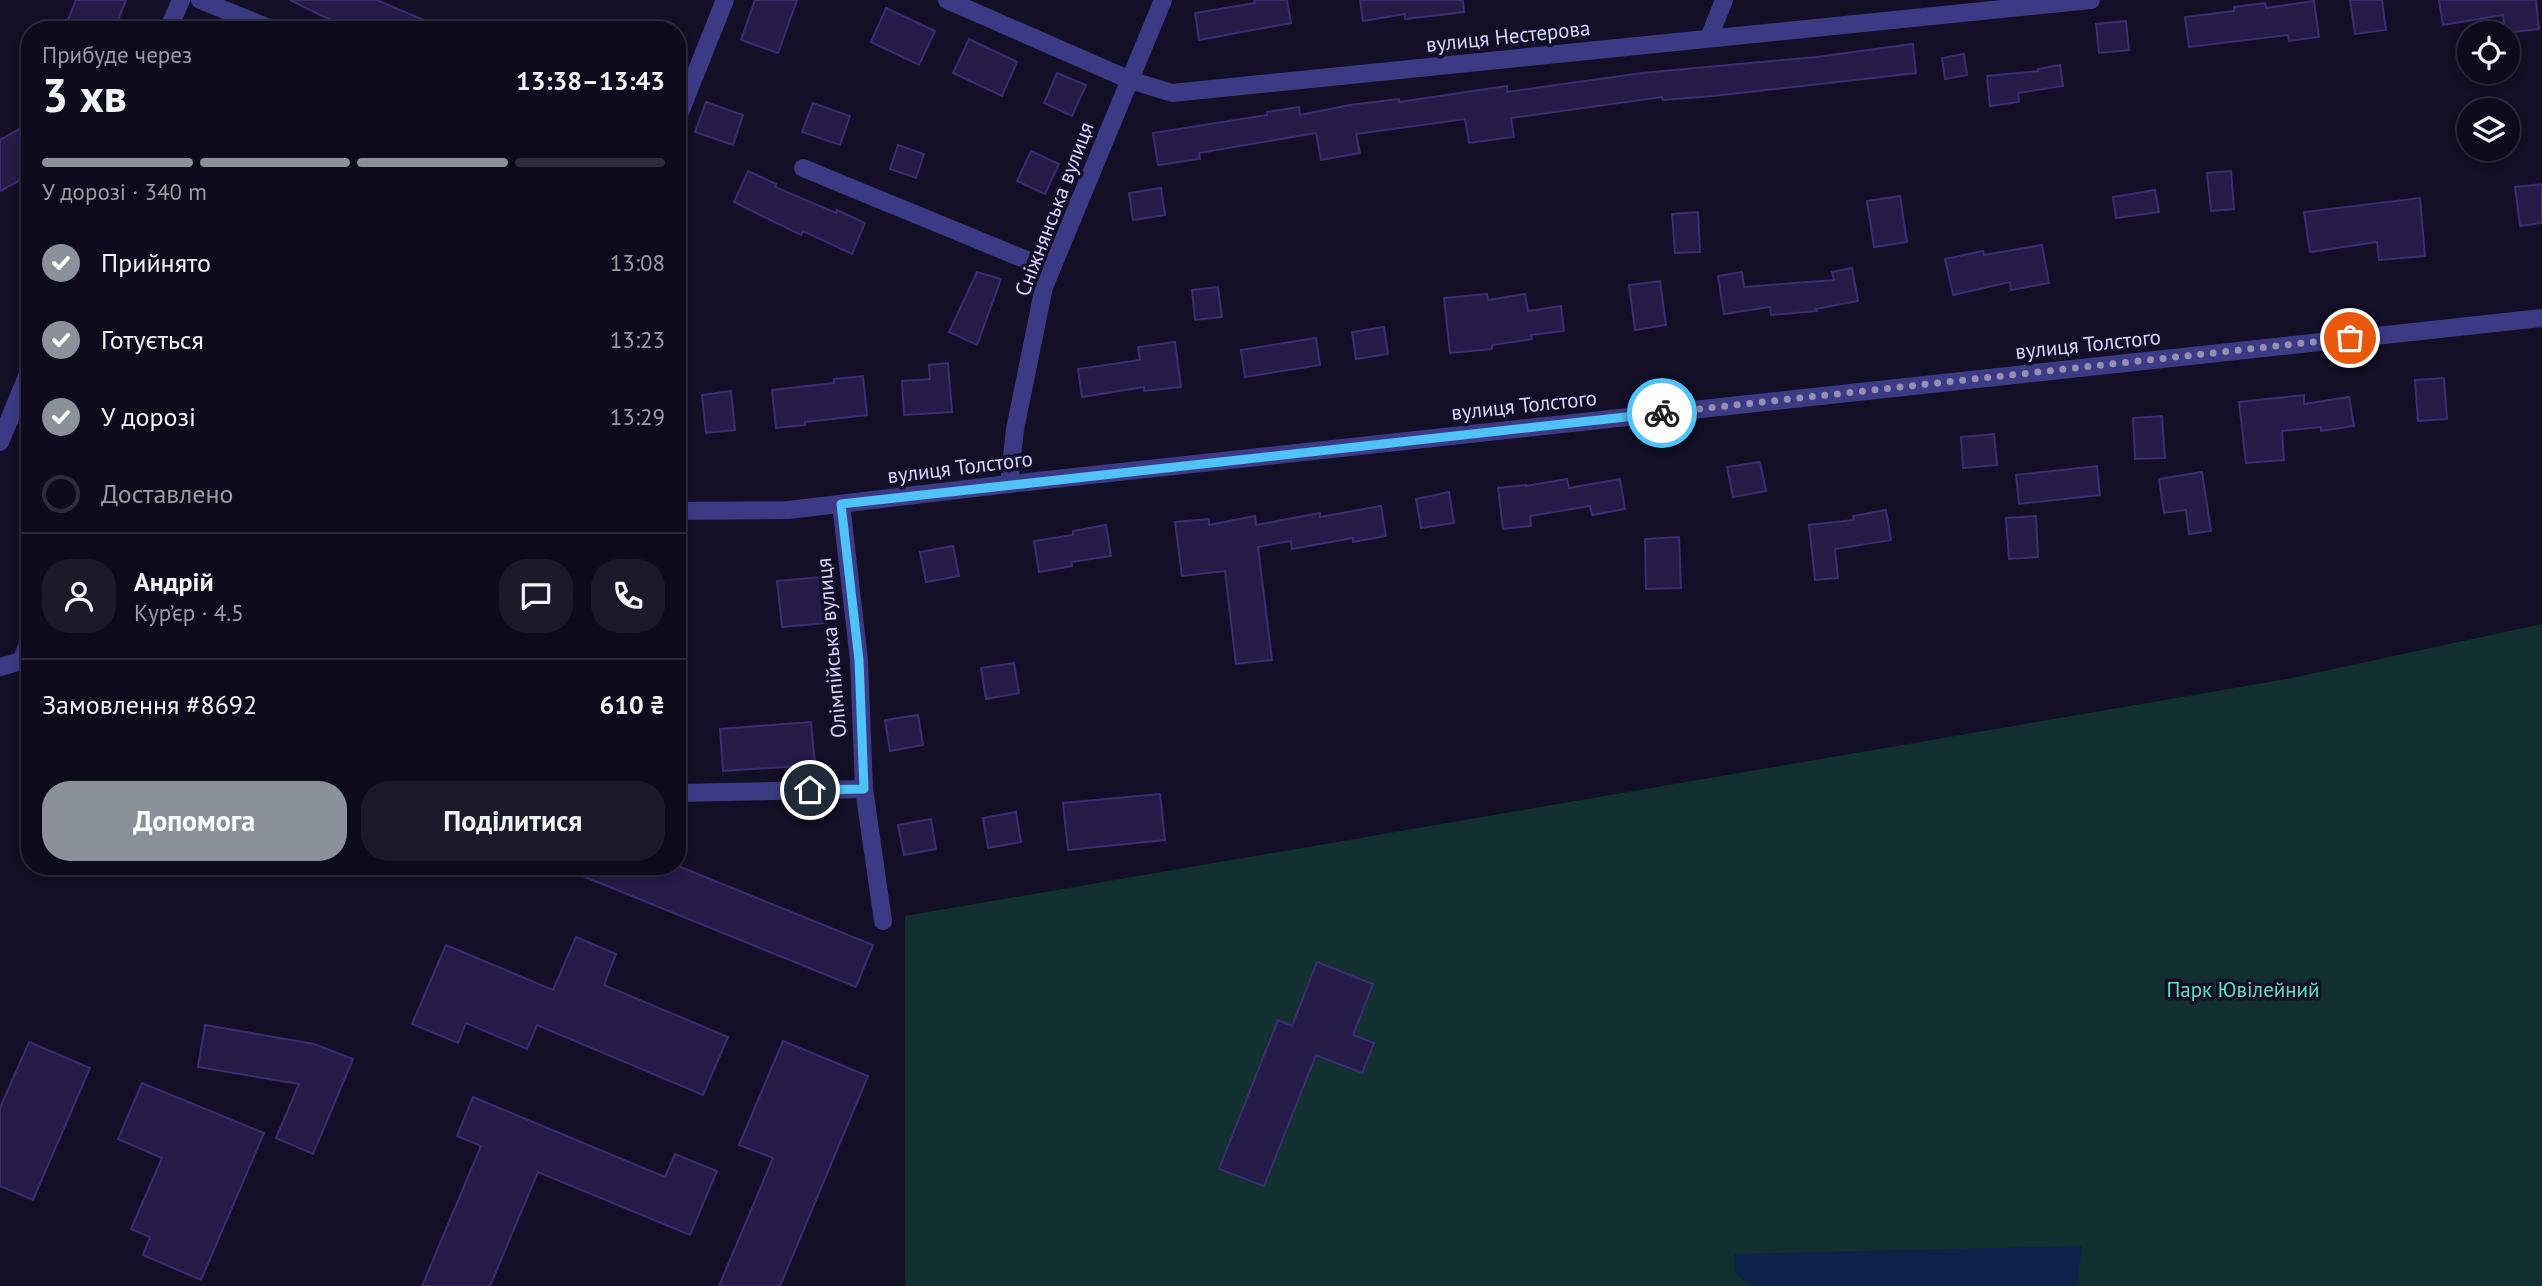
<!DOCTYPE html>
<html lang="uk">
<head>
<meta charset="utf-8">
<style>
  :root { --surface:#0e0b1c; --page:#1c1929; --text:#f1f3f6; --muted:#9b9ba3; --line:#2e2b3b; --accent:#8c9099 }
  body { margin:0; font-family:"PT Sans",sans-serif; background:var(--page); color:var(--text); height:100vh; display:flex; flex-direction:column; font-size:26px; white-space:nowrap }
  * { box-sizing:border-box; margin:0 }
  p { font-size:23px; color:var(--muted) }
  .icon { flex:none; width:38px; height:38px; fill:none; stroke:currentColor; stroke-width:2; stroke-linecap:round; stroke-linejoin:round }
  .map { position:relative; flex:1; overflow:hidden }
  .panel { position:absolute; left:21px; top:21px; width:665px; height:854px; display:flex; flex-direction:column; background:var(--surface); border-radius:28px; box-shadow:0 4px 10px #0003,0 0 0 2px var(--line) }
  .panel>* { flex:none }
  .buttons { position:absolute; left:2457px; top:21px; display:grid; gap:14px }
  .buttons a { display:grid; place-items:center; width:63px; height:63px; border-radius:50%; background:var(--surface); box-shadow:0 4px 10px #0003,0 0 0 2px var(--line); font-size:35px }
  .pin { position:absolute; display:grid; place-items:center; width:60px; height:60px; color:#fff; margin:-30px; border:4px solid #fff; border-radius:50%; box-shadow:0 2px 7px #0007 }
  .courier { position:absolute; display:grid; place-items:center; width:70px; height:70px; margin:-35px; border:5px solid #4fc3f7; border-radius:50%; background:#fff; color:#222; box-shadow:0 2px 9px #0007 }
  .headline em { font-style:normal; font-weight:700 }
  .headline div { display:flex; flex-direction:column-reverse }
  .headline { display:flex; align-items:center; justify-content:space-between; height:119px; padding:0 21px }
  h1 { font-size:46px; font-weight:700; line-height:52px }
  .bar { display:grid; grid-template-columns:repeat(4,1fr); gap:10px 7px; align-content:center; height:84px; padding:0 21px }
  .bar i { height:9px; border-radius:5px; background:var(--line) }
  .bar .on { background:var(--accent) }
  .bar p { grid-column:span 4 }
  .line { display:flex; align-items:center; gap:18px; padding:0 21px; border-top:2px solid var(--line) }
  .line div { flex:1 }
  .round { display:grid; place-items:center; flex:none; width:74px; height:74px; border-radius:28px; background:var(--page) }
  ol { padding:0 21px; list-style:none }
  li { display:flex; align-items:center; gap:21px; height:77px }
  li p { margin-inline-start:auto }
  li .icon { padding:7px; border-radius:50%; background:var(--accent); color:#fff; stroke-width:4 }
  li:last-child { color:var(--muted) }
  li i { width:38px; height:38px; border:4px solid var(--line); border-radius:50% }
  .cta { display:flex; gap:14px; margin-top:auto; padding:14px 21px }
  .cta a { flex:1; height:80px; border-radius:28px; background:var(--accent); color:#fff; font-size:28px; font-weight:700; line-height:80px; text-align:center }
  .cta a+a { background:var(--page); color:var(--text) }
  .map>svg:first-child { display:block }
  .park { fill:#12302f }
  .water { fill:#0c2248 }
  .building { fill:#241b47; stroke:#3b2d73; stroke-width:2 }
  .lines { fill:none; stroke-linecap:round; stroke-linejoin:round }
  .minor { stroke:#3d3a85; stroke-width:18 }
  .done { stroke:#948fb3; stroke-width:7; stroke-dasharray:0 12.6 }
  .route { stroke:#4fc3f7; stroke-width:9 }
  .labels { text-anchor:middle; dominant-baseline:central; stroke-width:7; stroke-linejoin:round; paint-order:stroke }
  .street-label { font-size:21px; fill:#d9d4ff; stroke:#130f26 }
  .park-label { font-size:21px; fill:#5fe0c0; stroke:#130f26 }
</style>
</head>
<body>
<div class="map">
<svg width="2542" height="1286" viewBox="0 0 2542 1286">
  <rect width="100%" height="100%" fill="#130f26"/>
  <!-- park -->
  <path class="park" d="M 2542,624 L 2542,1286 L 905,1286 L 905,916 L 2287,679 Z"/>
  <!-- water -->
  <path class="water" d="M 2082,1246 L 2077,1286 L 1751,1286 L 1735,1273 L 1734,1254 Z"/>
  <!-- building -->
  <g class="building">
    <path d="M 76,0 L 126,0 L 114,30 L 64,30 Z"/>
    <path d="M 290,0 L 377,0 L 447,30 L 351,30 Z"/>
    <path d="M 755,0 L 797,0 L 778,53 L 741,40 Z"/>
    <path d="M 1254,0 L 1287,0 L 1291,23 L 1199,40 L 1195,13 L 1255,3 Z"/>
    <path d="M 1360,0 L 1463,0 L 1464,12 L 1405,19 L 1405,14 L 1363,21 Z"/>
    <path d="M 2350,0 L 2382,0 L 2386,30 L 2355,34 Z"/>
    <path d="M 2439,0 L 2536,0 L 2539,29 L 2505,33 L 2503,15 L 2443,25 Z"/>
    <path d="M 2314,1 L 2319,37 L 2289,41 L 2288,35 L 2189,47 L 2185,17 L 2234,11 L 2234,7 L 2265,3 L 2266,8 Z"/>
    <path d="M 886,8 L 935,31 L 919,65 L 871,42 Z"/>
    <path d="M 2126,21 L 2129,50 L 2099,53 L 2096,24 Z"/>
    <path d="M 969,39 L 1017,62 L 1002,96 L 953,73 Z"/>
    <path d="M 1913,44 L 1916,73 L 1713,96 L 1663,100 L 1662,97 L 1511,118 L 1514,137 L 1469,143 L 1465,119 L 1356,134 L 1360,153 L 1321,160 L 1316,133 L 1199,153 L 1200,159 L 1158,165 L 1153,133 L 1267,115 L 1267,112 L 1299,107 L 1300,115 L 1350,105 L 1399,99 L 1399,102 L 1507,86 L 1507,92 L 1642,73 L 1816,57 Z"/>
    <path d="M 1964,54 L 1967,75 L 1945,79 L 1942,58 Z"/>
    <path d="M 2060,65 L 2063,86 L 2018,93 L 2019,102 L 1990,106 L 1987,76 L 2038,71 L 2038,69 Z"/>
    <path d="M 1057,73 L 1086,85 L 1072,116 L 1044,103 Z"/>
    <path d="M 706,102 L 743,115 L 733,145 L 695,132 Z"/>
    <path d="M 813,103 L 850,116 L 840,145 L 802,132 Z"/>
    <path d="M 30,123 L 30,175 L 0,191 L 0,140 Z"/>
    <path d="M 898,145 L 924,154 L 916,178 L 890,169 Z"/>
    <path d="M 1031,151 L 1059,164 L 1045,194 L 1017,181 Z"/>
    <path d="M 748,171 L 776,184 L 775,187 L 836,213 L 837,210 L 865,223 L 852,254 L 803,231 L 801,235 L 734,202 Z"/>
    <path d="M 2231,171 L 2234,209 L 2211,211 L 2207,173 Z"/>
    <path d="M 2542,184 L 2542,223 L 2520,226 L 2515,187 Z"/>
    <path d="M 1161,188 L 1165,215 L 1133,220 L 1129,193 Z"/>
    <path d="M 2155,190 L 2159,212 L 2116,218 L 2113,197 Z"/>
    <path d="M 1900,196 L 1907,242 L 1874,247 L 1867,201 Z"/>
    <path d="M 2420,198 L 2425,256 L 2379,260 L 2377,242 L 2310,252 L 2304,212 Z"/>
    <path d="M 1698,212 L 1700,252 L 1675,253 L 1672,214 Z"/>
    <path d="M 2042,245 L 2049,283 L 2011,290 L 2010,282 L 1953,295 L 1945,259 L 1983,251 L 1984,255 Z"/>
    <path d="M 1852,268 L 1858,301 L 1816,309 L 1817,311 L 1771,315 L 1770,307 L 1724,314 L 1718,276 L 1742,272 L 1744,287 L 1834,280 L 1832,272 Z"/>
    <path d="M 977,272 L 1001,279 L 977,345 L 949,332 Z"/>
    <path d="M 1660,281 L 1666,325 L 1635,330 L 1629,285 Z"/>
    <path d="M 1218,287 L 1222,317 L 1195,320 L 1192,290 Z"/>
    <path d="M 1487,294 L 1488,300 L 1525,294 L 1528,311 L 1561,306 L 1564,331 L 1531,335 L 1532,339 L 1492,345 L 1492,349 L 1450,353 L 1444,298 Z"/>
    <path d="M 1384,327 L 1388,354 L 1356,359 L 1352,332 Z"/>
    <path d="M 1316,338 L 1320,365 L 1245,377 L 1241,350 Z"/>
    <path d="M 1175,342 L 1181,387 L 1144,391 L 1144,387 L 1082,397 L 1078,369 L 1140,360 L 1138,347 Z"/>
    <path d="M 948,363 L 952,412 L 904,415 L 902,381 L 930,379 L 929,365 Z"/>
    <path d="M 863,376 L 867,415 L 805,422 L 805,425 L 776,428 L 772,390 L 834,383 L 834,379 Z"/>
    <path d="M 2444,378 L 2447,419 L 2418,421 L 2415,380 Z"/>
    <path d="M 731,391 L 735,430 L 706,433 L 702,395 Z"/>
    <path d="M 2304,395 L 2304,404 L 2349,397 L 2354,426 L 2321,431 L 2321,427 L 2282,431 L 2284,460 L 2246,463 L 2239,402 Z"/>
    <path d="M 2162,416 L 2165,458 L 2135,459 L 2133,418 Z"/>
    <path d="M 1994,434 L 1997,465 L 1963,468 L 1961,437 Z"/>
    <path d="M 1760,462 L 1766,491 L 1733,497 L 1727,467 Z"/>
    <path d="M 2097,466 L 2100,495 L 2019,504 L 2016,475 Z"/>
    <path d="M 2202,472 L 2211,531 L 2189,534 L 2186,510 L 2164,513 L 2159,479 Z"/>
    <path d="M 1567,479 L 1569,488 L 1620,479 L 1625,509 L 1592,515 L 1590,506 L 1530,516 L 1531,526 L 1503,529 L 1498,488 L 1526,485 L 1526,486 Z"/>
    <path d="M 1449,492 L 1454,523 L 1421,528 L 1416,499 Z"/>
    <path d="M 1381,506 L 1386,536 L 1353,542 L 1353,538 L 1292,549 L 1291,541 L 1258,547 L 1272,660 L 1236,664 L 1225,571 L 1182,576 L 1175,522 L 1209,519 L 1209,525 L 1255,516 L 1256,525 L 1320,513 L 1320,517 Z"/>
    <path d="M 1886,510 L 1891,540 L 1835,549 L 1838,578 L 1815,580 L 1809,525 L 1854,520 L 1853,516 Z"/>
    <path d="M 2036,516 L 2038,557 L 2009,559 L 2006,518 Z"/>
    <path d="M 1106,525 L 1111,556 L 1071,562 L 1072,566 L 1039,572 L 1034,541 L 1073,535 L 1073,531 Z"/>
    <path d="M 1679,537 L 1681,588 L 1646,589 L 1645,539 Z"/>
    <path d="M 953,546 L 959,576 L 926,582 L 920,552 Z"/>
    <path d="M 821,577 L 826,623 L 782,627 L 777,581 Z"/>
    <path d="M 1014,663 L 1019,693 L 986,699 L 981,668 Z"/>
    <path d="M 918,715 L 923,745 L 890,751 L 885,720 Z"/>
    <path d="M 811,722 L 815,765 L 723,771 L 720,729 Z"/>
    <path d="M 1160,794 L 1165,840 L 1068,850 L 1063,803 Z"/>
    <path d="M 1016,812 L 1021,842 L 988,848 L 983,818 Z"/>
    <path d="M 931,819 L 936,849 L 904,855 L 898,825 Z"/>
    <path d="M 558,866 L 678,866 L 873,945 L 856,987 Z"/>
    <path d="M 576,937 L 616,954 L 604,985 L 728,1037 L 703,1095 L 537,1025 L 527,1049 L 466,1023 L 458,1043 L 412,1024 L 446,945 L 553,990 Z"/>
    <path d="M 1317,962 L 1373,984 L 1353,1035 L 1374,1043 L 1362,1073 L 1316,1055 L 1264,1186 L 1219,1169 L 1278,1020 L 1292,1026 Z"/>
    <path d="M 205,1025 L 314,1044 L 353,1059 L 313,1154 L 276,1138 L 299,1084 L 198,1067 Z"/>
    <path d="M 783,1041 L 868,1076 L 780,1286 L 719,1286 L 773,1158 L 739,1145 Z"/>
    <path d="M 29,1042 L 90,1068 L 33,1200 L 0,1186 L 0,1108 Z"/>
    <path d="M 142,1083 L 264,1133 L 201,1280 L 143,1255 L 150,1237 L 131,1229 L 162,1158 L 118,1139 Z"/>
    <path d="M 473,1097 L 665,1177 L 675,1154 L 717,1171 L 690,1235 L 538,1172 L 490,1286 L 422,1286 L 481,1146 L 457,1136 Z"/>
  </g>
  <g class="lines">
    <!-- minor -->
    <g class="minor">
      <path d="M 200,0 L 274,30"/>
      <path d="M 947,0 L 1130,80 L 1172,93 L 2091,0"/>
      <path d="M 168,30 L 181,0"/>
      <path d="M 1709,38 L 1724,0"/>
      <path d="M 677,120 L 725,0"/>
      <path d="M 803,168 L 1051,270"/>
      <path d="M 0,442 L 30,369"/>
      <path d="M 1009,484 L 1015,429 L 1044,287 L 1163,0"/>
      <path d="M 841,504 L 859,660 L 864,789 L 883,921"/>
      <path d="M 677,511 L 788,510 L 1009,484 L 2542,318"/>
      <path d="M 0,667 L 21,661 L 30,639"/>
      <path d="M 677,793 L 864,789"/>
    </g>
  </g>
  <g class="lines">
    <!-- done -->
    <path class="done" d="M 1662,413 L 2350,338"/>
    <!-- route -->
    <path class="route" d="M 810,790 L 864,789 L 859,660 L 841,504 L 1662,413"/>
  </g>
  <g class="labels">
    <!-- street labels -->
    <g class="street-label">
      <text transform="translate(1508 36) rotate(-6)">вулиця Нестерова</text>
      <text transform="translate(1054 209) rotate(-69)">Сніжнянська вулиця</text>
      <text transform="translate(2088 344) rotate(-6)">вулиця Толстого</text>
      <text transform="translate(1524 405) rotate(-6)">вулиця Толстого</text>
      <text transform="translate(960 467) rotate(-7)">вулиця Толстого</text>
      <text transform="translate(831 648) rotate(-95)">Олімпійська вулиця</text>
    </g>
    <!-- park labels -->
    <g class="park-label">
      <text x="2243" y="989">Парк Ювілейний</text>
    </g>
  </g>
</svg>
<div class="buttons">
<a><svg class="icon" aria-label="locate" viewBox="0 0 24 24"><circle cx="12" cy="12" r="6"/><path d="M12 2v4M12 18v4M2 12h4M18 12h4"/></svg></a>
<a><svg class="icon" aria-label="layers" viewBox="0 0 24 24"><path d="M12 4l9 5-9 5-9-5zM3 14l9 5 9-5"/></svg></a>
</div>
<div class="pin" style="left:2350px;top:338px;background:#ea580c"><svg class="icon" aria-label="bag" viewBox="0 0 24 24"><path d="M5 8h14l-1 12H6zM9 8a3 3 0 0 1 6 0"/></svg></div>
<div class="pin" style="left:810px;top:790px;background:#1f2937"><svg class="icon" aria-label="home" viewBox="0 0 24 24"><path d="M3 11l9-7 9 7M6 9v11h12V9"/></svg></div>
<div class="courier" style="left:1662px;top:413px"><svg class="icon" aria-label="bike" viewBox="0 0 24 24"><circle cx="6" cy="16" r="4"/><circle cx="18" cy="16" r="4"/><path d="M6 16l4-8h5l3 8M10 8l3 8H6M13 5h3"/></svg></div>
<section class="panel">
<div class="headline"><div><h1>3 хв</h1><p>Прибуде через</p></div><em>13:38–13:43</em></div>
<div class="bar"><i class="on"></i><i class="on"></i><i class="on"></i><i></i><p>У дорозі · 340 m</p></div>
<ol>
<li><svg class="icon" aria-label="check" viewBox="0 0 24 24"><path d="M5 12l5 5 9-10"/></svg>Прийнято<p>13:08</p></li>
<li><svg class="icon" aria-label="check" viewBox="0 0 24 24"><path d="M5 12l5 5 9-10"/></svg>Готується<p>13:23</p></li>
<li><svg class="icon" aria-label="check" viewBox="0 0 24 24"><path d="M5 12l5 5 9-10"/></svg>У дорозі<p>13:29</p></li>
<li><i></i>Доставлено</li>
</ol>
<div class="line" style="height:126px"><a class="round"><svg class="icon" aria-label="person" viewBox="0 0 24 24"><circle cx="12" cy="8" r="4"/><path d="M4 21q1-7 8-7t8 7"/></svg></a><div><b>Андрій</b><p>Кур’єр · 4.5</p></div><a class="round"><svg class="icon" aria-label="chat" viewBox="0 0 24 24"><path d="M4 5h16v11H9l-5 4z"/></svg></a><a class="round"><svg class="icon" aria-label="phone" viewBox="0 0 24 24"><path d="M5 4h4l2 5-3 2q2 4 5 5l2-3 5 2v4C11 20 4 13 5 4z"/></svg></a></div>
<div class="line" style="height:91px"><div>Замовлення #8692</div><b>610 ₴</b></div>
<div class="cta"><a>Допомога</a><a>Поділитися</a></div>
</section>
</div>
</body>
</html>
